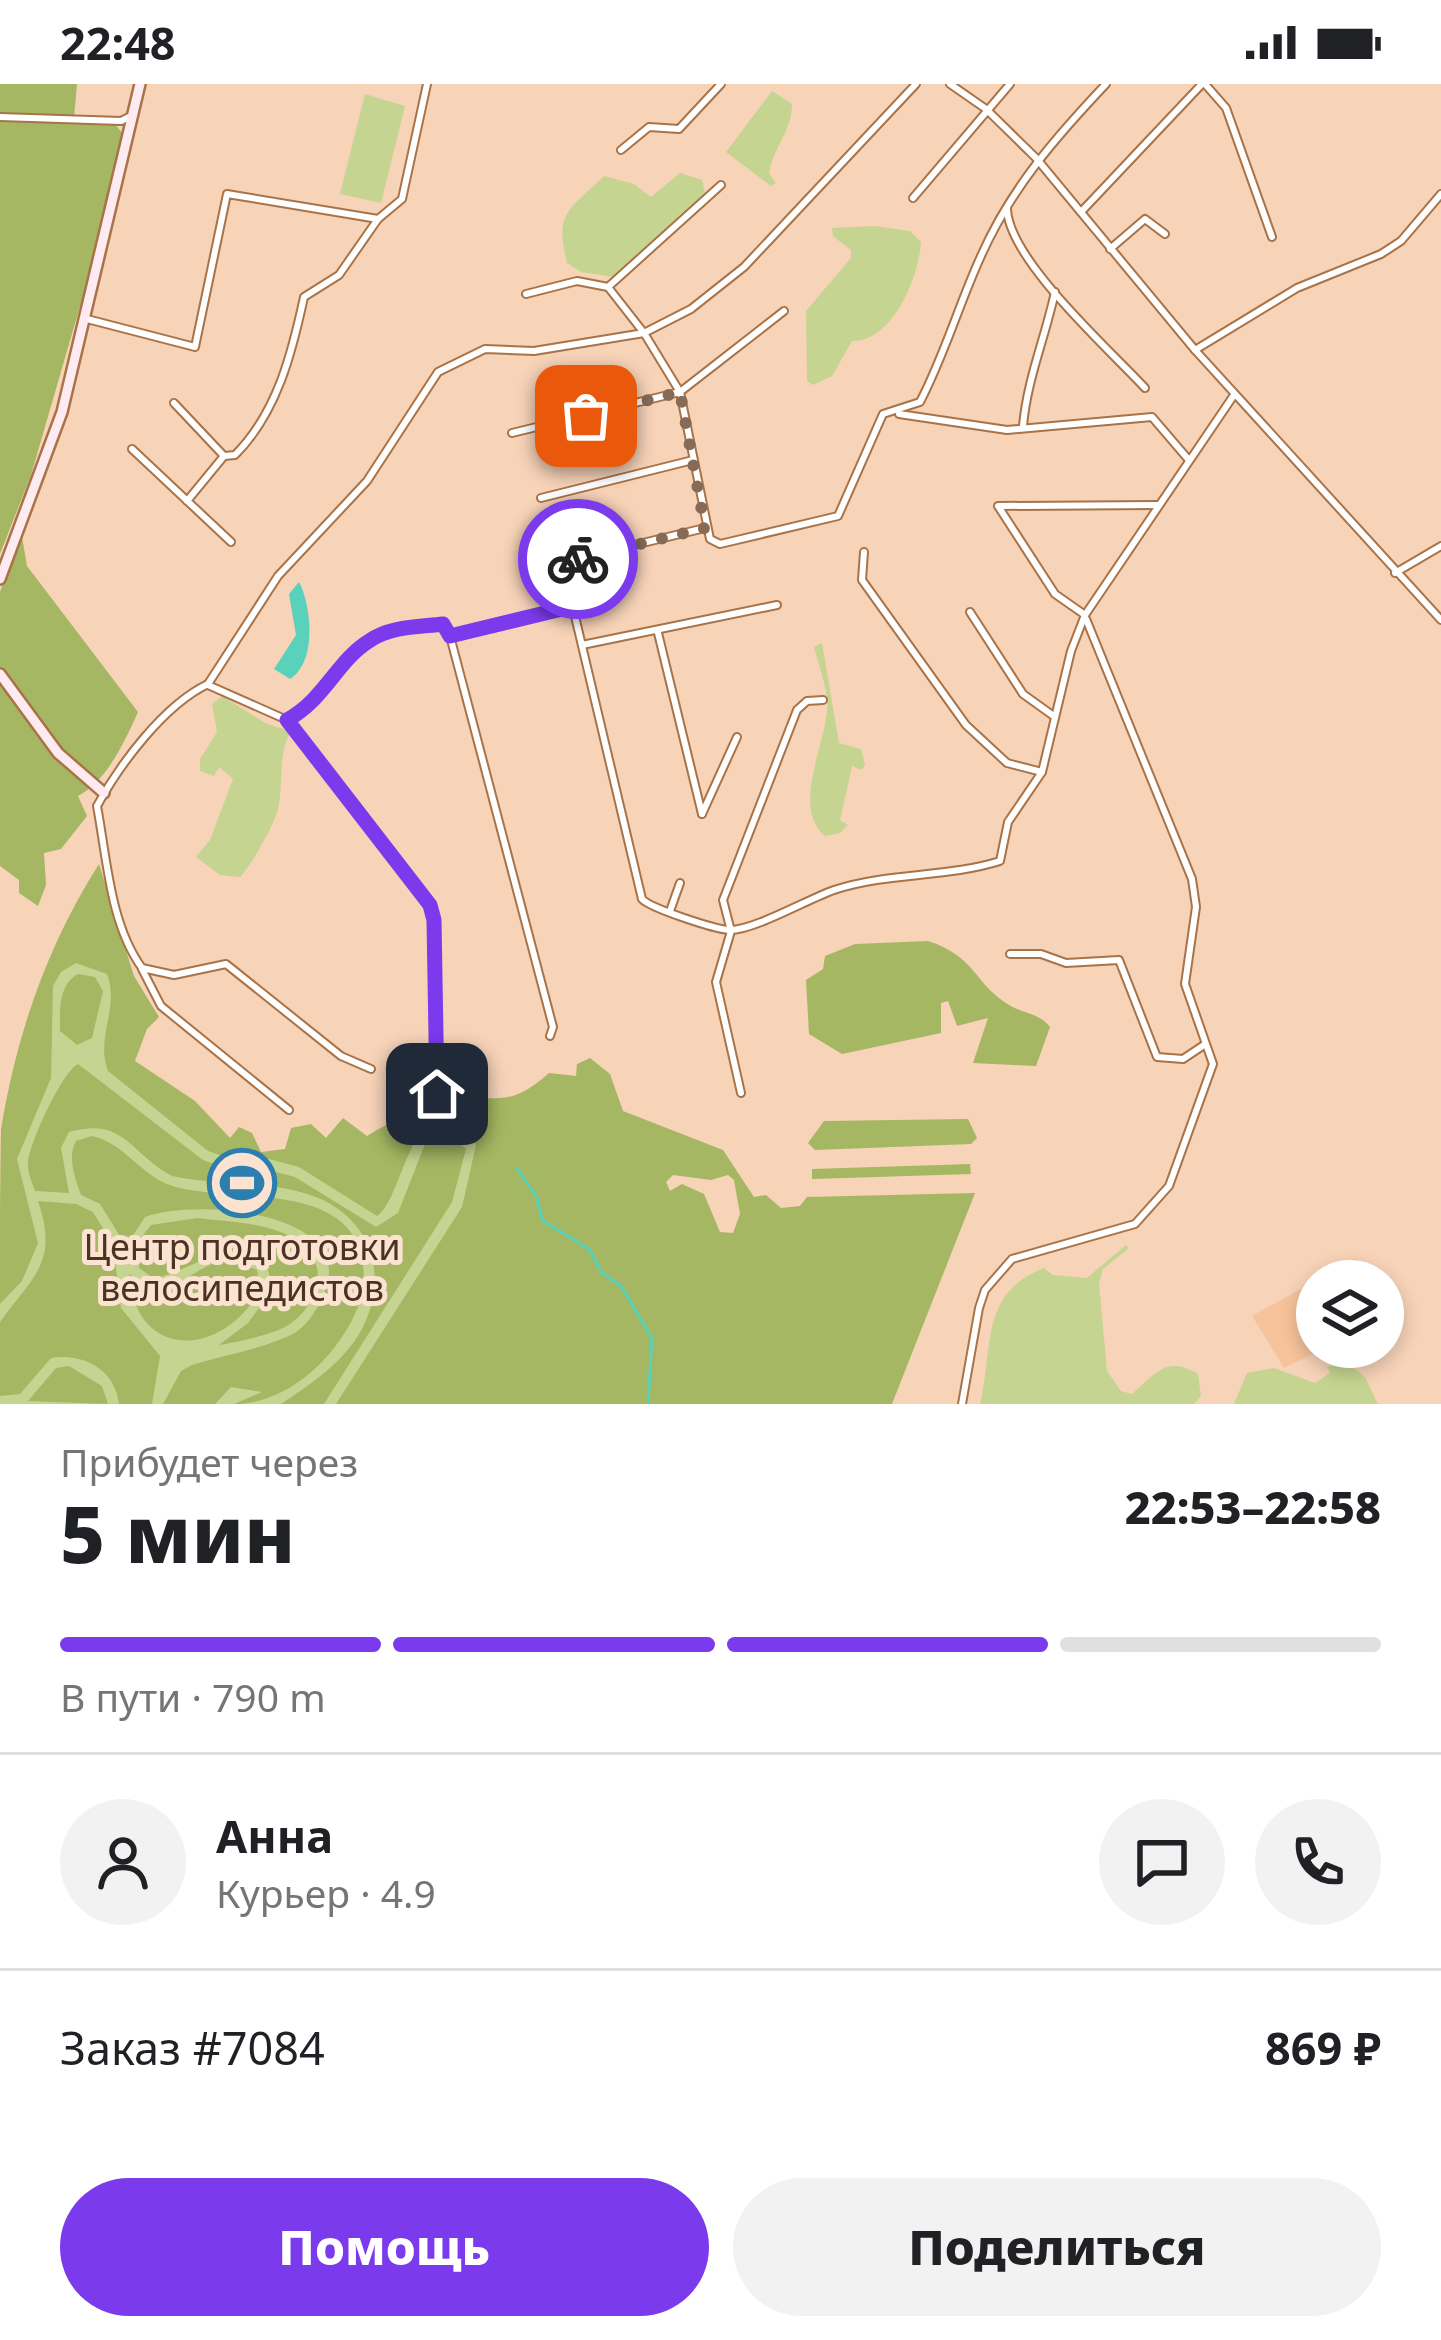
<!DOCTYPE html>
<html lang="ru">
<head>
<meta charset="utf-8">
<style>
  :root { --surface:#fff; --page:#f2f2f2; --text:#202124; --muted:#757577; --line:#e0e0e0; --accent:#7c3aed }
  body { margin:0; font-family:"Noto Sans",sans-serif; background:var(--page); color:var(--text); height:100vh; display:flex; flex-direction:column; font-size:45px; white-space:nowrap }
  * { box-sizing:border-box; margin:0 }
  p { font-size:39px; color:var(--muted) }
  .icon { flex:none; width:66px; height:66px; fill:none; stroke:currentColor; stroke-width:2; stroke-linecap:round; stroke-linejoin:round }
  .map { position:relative; height:1320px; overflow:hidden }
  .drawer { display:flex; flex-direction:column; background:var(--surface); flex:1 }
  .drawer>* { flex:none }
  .buttons { position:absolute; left:1296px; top:1176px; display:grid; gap:24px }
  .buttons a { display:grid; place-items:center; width:108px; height:108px; border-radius:50%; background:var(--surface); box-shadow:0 6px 18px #0003; font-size:60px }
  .pin { position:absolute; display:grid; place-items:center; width:102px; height:102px; color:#fff; margin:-51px; border-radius:24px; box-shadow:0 6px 18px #0006 }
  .courier { position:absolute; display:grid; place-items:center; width:120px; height:120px; margin:-60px; border:9px solid #7c3aed; border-radius:50%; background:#fff; color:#222; box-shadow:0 3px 15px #0007 }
  .summary em { font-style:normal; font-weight:800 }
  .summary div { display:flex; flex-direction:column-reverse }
  .summary { display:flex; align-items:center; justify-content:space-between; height:204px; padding:0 60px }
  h1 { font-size:78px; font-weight:800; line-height:90px }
  .bar { display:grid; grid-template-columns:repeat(4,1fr); gap:18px 12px; align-content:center; height:144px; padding:0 60px }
  .bar i { height:15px; border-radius:9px; background:var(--line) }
  .bar .current { background:var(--accent) }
  .bar p { grid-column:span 4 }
  .line { display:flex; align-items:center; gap:30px; padding:0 60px; border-top:3px solid var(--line) }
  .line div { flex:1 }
  .round { display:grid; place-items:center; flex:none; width:126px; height:126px; border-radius:63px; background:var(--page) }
  .button { display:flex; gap:24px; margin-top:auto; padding:24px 60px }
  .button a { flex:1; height:138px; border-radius:72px; background:var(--accent); color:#fff; font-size:48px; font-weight:800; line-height:138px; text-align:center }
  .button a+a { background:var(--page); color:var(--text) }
  .status { display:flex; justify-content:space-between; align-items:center; height:84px; padding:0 60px; background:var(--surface); direction:ltr }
  .status svg { height:33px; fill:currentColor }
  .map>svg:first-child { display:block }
  .built { fill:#f7c39a }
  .green { fill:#c5d591 }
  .forest { fill:#a5b762; fill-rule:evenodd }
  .water { fill:#59d1bb }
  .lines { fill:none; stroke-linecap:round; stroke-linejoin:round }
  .stream { stroke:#59d1bb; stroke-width:3 }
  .street-casing { stroke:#a97347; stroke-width:10 }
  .secondary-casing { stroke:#a97347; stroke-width:14 }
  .street { stroke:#fff; stroke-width:6 }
  .secondary { stroke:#feebf1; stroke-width:9 }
  .done { stroke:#876b56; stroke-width:12; stroke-dasharray:0 21.6 }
  .route { stroke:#7c3aed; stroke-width:15 }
  .labels { text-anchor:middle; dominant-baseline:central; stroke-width:10; stroke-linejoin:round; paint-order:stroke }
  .poi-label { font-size:36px; fill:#4b3321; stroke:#fce3d1 }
</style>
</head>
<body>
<div class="status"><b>22:48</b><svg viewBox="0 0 49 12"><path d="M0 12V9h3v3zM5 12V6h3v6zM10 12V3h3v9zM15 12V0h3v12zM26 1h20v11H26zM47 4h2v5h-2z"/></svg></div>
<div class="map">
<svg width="1441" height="1320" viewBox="0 0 1441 1320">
  <rect width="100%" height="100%" fill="#f7d3b8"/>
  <!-- built -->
  <path class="built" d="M 1356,1174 L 1368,1197 L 1317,1197 L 1317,1263 L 1327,1263 L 1284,1284 L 1252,1232 Z"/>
  <!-- green -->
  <g class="green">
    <path d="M 772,7 L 792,20 C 792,47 774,62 769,89 L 776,99 L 771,102 L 726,68 Z"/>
    <path d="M 365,10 L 405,22 L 381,119 L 340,110 Z"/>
    <path d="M 680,89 L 702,96 L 705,109 L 613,193 L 581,188 L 567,179 C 554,128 569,126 604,92 L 634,100 L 651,113 Z"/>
    <path d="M 874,142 L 910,147 L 921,158 C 919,192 893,258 852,257 L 832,292 L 813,301 L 807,297 L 806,227 L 851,174 L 851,166 L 833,152 L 832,144 Z"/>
    <path d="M 822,559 L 839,659 L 861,665 L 865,681 L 861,686 L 852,682 L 840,736 L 848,741 L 840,749 L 825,752 C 792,724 824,663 827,627 C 829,607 819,583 814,563 Z"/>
    <path d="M 222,612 L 267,640 L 291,647 C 277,671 284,698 278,725 C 274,741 252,780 240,793 L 220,791 L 196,773 L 210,756 L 233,695 L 219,683 L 214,692 L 200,687 L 200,675 L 217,648 L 212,620 Z"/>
    <path d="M 58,872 L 112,882 L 116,980 L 223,1064 L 289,1071 L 376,1061 L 447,1028 L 502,1072 L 342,1320 L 0,1320 L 0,1106 Z"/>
    <path d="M 1126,1161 L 1129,1164 L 1103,1185 L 1099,1199 L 1107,1287 L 1121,1307 L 1132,1310 C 1156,1289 1167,1271 1198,1290 L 1201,1312 L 1194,1320 L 980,1320 C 994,1262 979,1209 1044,1184 L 1053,1191 L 1087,1194 Z"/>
    <path d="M 1347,1279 L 1365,1293 L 1378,1320 L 1234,1320 L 1247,1289 L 1274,1284 L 1315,1299 L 1330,1289 L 1327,1283 Z"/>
  </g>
  <!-- forest -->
  <g class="forest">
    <path d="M 0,0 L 77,0 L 74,34 L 115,40 L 123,50 L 123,74 L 31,391 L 0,470 Z"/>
    <path d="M 21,447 L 27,482 L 138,628 C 123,661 107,696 78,712 L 87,732 L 61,765 L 44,769 L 46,801 L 38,822 L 19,809 L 19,796 L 0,782 L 0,508 Z"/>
    <path d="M 99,780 L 134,892 L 159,933 L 147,945 L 135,977 L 195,1017 L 230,1054 L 239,1043 L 252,1049 L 261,1068 L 285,1065 L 291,1044 L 311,1040 L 326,1054 L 343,1034 L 367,1052 C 391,1037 417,1026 444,1019 C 493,1006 505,1029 549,989 L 576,992 L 577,980 L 590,974 L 610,990 L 623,1027 L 723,1066 L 754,1113 L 766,1111 L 781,1124 L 800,1122 L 807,1113 L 975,1109 L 892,1320 L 336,1320 L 462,1123 L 476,1061 C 414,981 405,1115 377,1132 L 299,1083 L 269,1075 L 233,1076 L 208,1067 L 108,987 C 95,953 120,924 107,890 L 76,879 L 61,888 L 53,902 L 51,994 L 17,1075 L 38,1159 L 22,1197 L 0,1220 C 0,1164 0,1100 1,1045 C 17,949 47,862 99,780 ZM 673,1091 L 711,1096 L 728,1091 L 734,1096 L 740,1130 L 733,1149 L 720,1148 L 704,1110 L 682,1100 L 670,1107 L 666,1098 Z"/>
    <path d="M 928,857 C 977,873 973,899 1009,921 C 1024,930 1039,929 1050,943 L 1036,982 L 973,979 L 988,934 L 957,942 L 948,917 L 941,919 L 941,949 L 842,970 L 809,950 L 806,896 L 823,885 L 825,872 L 855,860 Z"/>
    <path d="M 78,890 L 95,893 L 103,907 L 92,954 L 77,961 L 60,947 C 60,926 58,901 78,890 Z"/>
    <path d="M 78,980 L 203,1076 L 231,1086 L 268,1086 L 295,1093 L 376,1143 L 398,1129 L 427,1055 L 448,1050 L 466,1065 L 452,1118 L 324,1320 L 281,1320 C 311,1300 344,1278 362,1245 C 391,1189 369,1130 310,1111 C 266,1096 218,1102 172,1092 C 130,1070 125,1032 69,1048 L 61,1064 L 69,1109 L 35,1107 C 32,1098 27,1088 28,1078 C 30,1058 62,988 78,980 Z"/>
    <path d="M 968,1035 L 977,1054 L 971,1060 L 815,1066 L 808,1059 L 824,1037 Z"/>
    <path d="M 92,1052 C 127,1060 141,1094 176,1103 C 235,1119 352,1096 363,1180 C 367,1213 353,1239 334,1264 C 310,1295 273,1320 234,1320 L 262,1308 L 231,1303 L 215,1320 L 163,1320 L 181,1287 L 192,1281 C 224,1271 261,1265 291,1251 C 304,1245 315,1229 321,1216 C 368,1128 196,1113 145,1133 L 128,1159 L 123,1157 L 100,1120 L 81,1111 C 75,1094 67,1073 76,1057 Z"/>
    <path d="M 970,1080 L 971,1090 L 812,1095 L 812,1085 Z"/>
    <path d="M 38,1117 L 76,1120 L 93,1128 L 113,1161 L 121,1224 L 160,1272 L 152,1320 L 119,1320 C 115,1285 83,1269 51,1274 L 20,1310 L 0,1312 L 0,1238 C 33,1192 59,1179 38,1117 Z"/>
    <path d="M 197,1134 C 228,1138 269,1138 297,1156 C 330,1178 321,1218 290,1240 C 273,1251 237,1258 219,1261 L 248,1239 L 270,1209 C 273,1122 187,1192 153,1194 L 139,1184 L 140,1155 L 151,1141 Z"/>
    <path d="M 230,1175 L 257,1186 L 260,1206 C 223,1273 136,1279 129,1190 C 181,1221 181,1184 230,1175 Z"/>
    <path d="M 69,1282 L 102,1302 L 108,1320 L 28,1317 L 56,1284 Z"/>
  </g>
  <!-- water -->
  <path class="water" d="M 299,498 C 311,520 318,578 290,595 L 274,585 L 296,551 L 289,510 Z"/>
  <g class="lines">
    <!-- stream -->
    <path class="stream" d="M 517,1084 L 536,1112 L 543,1137 L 589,1165 L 602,1189 L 621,1202 L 652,1254 L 648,1320"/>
    <!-- street casing -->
    <g class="street-casing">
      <g id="street">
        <path d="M 950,0 L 986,25 L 1036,74 L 1195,266 L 1441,536"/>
        <path d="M 1205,0 L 1226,24 L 1272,153"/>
        <path d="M 0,33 L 121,37 L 133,31"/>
        <path d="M 621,66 L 649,43 L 679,45 L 721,0"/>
        <path d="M 913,114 L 1010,0"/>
        <path d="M 1007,125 C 1009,176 1109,265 1145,304"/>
        <path d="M 1081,128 L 1202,0"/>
        <path d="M 1110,165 L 1145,135 L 1165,150"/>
        <path d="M 608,203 L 644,249 L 680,308 L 710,455 L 720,460 L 838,432 L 883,330 L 920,318 C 945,270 959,220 981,172 C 1011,104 1056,53 1106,0"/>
        <path d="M 526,210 L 577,197 L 608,203 L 721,101"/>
        <path d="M 87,235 L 195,263 L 227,110 L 378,135"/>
        <path d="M 1195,266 L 1297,204 L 1381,170 L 1401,157 L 1441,110"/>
        <path d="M 174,319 L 224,372"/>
        <path d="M 899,330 L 1007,346 L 1152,333 L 1188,375"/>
        <path d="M 1023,342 C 1027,296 1045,254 1055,208"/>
        <path d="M 512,349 L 680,308 L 784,227"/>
        <path d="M 132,365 L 231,458"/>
        <path d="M 224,372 L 235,371 C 277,329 292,269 304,213 L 339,191 L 378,135 L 402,115 L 427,0"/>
        <path d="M 541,414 L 693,376"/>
        <path d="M 187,417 L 224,372"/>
        <path d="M 705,444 L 572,476 L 565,490 L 642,815 C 650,824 714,845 729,846 C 753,847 808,815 834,806 C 889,788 946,794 1000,777 L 1008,738 L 1042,688 L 1071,567 L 1085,531 L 1234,311"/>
        <path d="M 864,468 L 862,496 L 966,641 L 1007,679 L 1042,688"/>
        <path d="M 1395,489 L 1441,462"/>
        <path d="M 970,528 L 1023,610 L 1055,633"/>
        <path d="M 1085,531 L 1055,510 L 998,422 L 1157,421"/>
        <path d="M 658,549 L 702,730"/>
        <path d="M 450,552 L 553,943 L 550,952"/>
        <path d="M 582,561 L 777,521"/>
        <path d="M 208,600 L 278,492 L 367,397 L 438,288 L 485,265 L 534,267 L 644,249 L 691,225 L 744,183 L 916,0"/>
        <path d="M 208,600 C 164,621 120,680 97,722 C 107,775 110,840 142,884 L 174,891 L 226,880 L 341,972 L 371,985"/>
        <path d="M 208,601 L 287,636 C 323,617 337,578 369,557 C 390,543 419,543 443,540 L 450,552 L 570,523"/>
        <path d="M 287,636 L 429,821 L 434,835 L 437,1010"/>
        <path d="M 702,730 L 737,653"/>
        <path d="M 670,827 L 680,799"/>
        <path d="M 1010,870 L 1041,870 L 1066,879 L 1119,876 L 1157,973 L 1183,975 L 1204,961"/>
        <path d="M 142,885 L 161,922 L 289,1026"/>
        <path d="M 741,1009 L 716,898 L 731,847 L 723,816 L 797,626 L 807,617 L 823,616"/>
        <path d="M 962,1320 L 979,1224 L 985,1206 L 1012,1175 L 1135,1140 L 1169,1102 L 1213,980 L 1185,900 L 1196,823 L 1192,795 L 1086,535"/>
      </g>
    </g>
    <!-- secondary casing -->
    <g class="secondary-casing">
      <g id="secondary">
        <path d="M 0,495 L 62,328 L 140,0"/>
        <path d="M 0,590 L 58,669 L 104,709"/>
      </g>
    </g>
    <!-- street -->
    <use href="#street" class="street"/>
    <!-- secondary -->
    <use href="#secondary" class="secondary"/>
  </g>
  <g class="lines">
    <!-- done -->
    <path class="done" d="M 578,475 L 705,444 L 680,308 L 586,332"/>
    <!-- route -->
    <path class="route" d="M 437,1010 L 434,836 L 430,821 L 287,636 C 325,615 337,577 369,557 C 390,542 419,543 443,540 L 450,552 L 570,523 L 565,490 L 578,475"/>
  </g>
  <!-- icons -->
  <defs>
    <g id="stadium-ring" transform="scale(3.45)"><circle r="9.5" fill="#fce3d1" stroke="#2b7eae" stroke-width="1.5"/><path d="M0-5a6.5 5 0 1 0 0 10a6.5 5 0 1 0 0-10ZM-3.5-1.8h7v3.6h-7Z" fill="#2b7eae"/></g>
  </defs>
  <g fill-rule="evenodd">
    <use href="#stadium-ring" x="242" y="1099"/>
  </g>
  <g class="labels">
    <!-- poi labels -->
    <g class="poi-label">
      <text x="242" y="1162">Центр подготовки<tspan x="242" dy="41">велосипедистов</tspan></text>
    </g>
  </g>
</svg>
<div class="buttons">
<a><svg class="icon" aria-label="layers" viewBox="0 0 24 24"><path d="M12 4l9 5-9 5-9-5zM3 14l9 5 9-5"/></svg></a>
</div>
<div class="pin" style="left:586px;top:332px;background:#ea580c"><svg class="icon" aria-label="bag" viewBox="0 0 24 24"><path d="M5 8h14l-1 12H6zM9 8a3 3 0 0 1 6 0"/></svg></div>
<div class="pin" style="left:437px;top:1010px;background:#1f2937"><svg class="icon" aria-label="home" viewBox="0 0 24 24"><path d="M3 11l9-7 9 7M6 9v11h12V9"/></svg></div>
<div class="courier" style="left:578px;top:475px"><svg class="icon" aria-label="bike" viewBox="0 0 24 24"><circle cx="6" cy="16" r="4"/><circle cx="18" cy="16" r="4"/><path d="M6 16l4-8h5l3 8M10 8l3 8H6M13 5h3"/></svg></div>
</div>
<section class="drawer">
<div class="summary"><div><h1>5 мин</h1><p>Прибудет через</p></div><em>22:53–22:58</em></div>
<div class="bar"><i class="current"></i><i class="current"></i><i class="current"></i><i></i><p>В пути · 790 m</p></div>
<div class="line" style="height:216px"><a class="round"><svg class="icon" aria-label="person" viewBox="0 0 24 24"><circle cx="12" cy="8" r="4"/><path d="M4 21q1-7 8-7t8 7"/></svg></a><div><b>Анна</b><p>Курьер · 4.9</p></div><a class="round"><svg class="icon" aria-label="chat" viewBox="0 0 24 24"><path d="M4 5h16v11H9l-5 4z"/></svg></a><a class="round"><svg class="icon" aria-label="phone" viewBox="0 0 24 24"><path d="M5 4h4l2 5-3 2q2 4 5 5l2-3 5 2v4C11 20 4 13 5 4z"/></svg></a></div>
<div class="line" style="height:156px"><div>Заказ #7084</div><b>869 ₽</b></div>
<div class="button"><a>Помощь</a><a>Поделиться</a></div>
</section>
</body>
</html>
